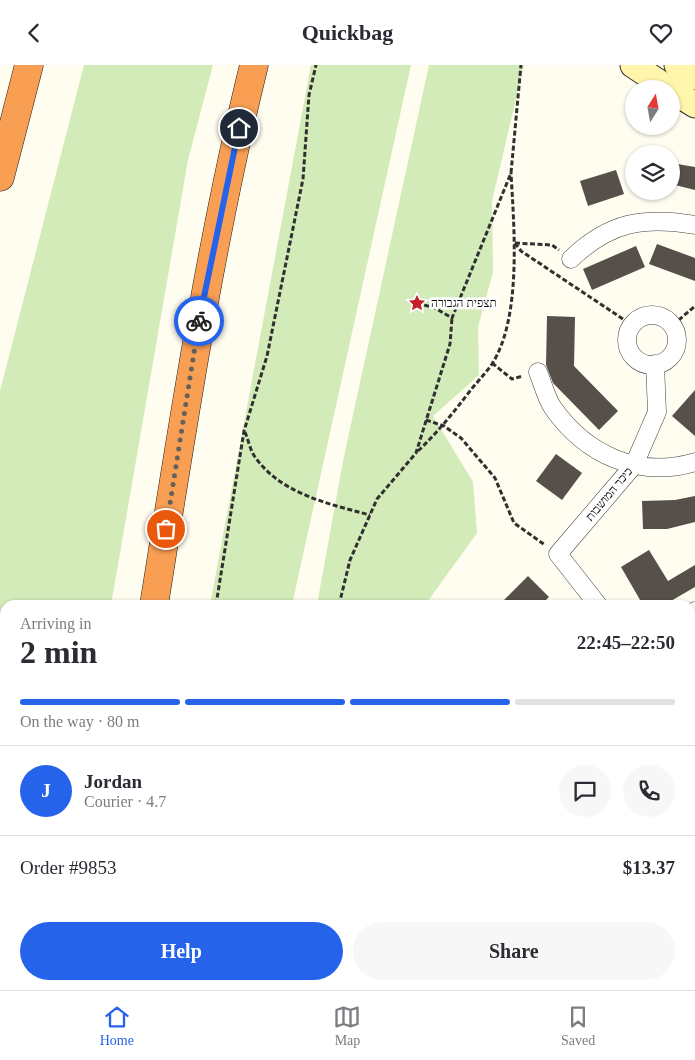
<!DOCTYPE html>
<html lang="en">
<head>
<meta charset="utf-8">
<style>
  :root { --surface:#fff; --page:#f7f7f7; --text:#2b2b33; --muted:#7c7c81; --line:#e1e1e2; --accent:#2563eb }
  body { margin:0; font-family:"Times New Roman",Heebo,serif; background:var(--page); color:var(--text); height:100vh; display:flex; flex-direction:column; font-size:19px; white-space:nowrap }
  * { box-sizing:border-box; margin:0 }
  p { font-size:16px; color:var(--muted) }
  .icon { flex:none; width:28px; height:28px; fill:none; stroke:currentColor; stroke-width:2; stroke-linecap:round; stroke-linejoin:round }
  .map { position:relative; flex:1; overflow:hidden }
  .drawer { position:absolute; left:0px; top:535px; width:695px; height:390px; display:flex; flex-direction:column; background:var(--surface); border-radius:15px 15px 0 0; box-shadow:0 1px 4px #0004 }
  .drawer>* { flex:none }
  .needle { width:32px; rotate:11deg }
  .controls { position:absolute; left:625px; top:15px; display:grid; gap:10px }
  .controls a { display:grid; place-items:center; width:55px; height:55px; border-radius:50%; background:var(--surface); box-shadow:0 1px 4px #0004; font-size:25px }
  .pin { position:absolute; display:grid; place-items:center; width:42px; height:42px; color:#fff; margin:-21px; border:2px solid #fff; border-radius:50%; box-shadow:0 1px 5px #0007 }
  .courier { position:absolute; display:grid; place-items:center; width:50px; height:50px; margin:-25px; border:4px solid #2563eb; border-radius:50%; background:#fff; color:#222; box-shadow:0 1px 6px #0007 }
  .overview em { font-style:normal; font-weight:700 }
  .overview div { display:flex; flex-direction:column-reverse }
  .overview { display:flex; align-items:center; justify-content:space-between; height:85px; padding:0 20px }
  h1 { font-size:32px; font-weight:700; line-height:38px }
  .bar { display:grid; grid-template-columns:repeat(4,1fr); gap:8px 5px; align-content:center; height:60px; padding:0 20px }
  .bar i { height:6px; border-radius:4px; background:var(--line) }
  .bar .selected { background:var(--accent) }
  .bar p { grid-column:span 4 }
  .line { display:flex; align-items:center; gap:12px; padding:0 20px; border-top:1px solid var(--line) }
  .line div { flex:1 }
  .round { display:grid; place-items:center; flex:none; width:52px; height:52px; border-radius:26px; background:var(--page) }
  .primary-button { display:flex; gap:10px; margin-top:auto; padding:10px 20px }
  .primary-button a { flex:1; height:58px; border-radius:30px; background:var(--accent); color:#fff; font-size:20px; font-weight:700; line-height:58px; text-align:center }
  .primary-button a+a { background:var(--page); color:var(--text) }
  header { display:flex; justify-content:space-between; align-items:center; height:65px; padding:0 20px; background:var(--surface); font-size:22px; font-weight:700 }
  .tab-bar { display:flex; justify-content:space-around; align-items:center; height:70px; border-top:1px solid var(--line); background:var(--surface); font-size:14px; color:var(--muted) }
  .tab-bar a { display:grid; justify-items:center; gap:2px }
  .tab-bar .selected { color:var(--accent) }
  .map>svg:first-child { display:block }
  .green { fill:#d2ebb8 }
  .building { fill:#574f4a }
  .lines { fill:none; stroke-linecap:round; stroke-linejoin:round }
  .lane-casing { stroke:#414141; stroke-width:11 }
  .street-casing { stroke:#414141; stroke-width:19 }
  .secondary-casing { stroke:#303030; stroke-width:27 }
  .highway-casing { stroke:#1f1f1f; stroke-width:29 }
  .path { stroke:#303030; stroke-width:3; stroke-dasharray:5 2.5; stroke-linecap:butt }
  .lane { stroke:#fff; stroke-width:9 }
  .street { stroke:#fff; stroke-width:18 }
  .secondary { stroke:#fff5ab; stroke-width:25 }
  .highway { stroke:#f99f54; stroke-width:28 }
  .done { stroke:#62615d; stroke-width:5; stroke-dasharray:0 9 }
  .route { stroke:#2563eb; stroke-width:6 }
  .labels { text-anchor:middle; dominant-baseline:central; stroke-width:5; stroke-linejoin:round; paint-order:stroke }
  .poi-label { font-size:12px; fill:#0e0e0e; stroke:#fff; text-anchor:start }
  .street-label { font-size:12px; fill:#0e0e0e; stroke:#fff }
</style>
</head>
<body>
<header><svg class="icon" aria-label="back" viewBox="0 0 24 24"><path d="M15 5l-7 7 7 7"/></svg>Quickbag<svg class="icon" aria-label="heart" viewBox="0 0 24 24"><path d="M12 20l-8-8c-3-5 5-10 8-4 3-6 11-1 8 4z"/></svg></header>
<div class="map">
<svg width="695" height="925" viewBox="0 0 695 925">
  <rect width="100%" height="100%" fill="#fffcf0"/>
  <!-- green -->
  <g class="green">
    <path d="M 84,0 L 213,0 L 188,95 L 111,540 L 5,540 L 5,920 L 63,920 L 63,925 L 0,925 L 0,326 Z"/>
    <path d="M 311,0 L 411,0 L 292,540 L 210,540 Z"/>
    <path d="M 429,0 L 524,0 L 492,136 L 493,207 L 478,262 L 479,310 L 433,351 L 473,417 L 477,468 L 425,540 L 317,540 L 343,396 Z"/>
    <path d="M 116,920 L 367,920 L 364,925 L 115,925 Z"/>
  </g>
  <!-- building -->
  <g class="building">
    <path d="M 671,98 L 695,102 L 695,125 L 671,119 Z"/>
    <path d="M 616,105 L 624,129 L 588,141 L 580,116 Z"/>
    <path d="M 657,179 L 695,193 L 695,216 L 649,199 Z"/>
    <path d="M 636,181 L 645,202 L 592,225 L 583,204 Z"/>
    <path d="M 547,251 L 575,252 L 574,301 L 618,346 L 599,365 L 553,318 L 546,300 Z"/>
    <path d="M 695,325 L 695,371 L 672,351 Z"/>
    <path d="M 556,389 L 582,408 L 562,435 L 536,416 Z"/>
    <path d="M 695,431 L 695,457 L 667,464 L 643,464 L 642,436 L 675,435 Z"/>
    <path d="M 649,485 L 668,516 L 695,500 L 695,522 L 664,540 L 643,540 L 621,502 Z"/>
    <path d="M 528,511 L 549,532 L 541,540 L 499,540 Z"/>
  </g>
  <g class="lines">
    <!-- lane casing -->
    <g class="lane-casing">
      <path id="lane" d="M 690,754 L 695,754"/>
    </g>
    <!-- street casing -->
    <g class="street-casing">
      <g id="street">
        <path d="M 571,194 C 609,157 644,151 695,160"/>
        <circle cx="652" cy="275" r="25"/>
        <path d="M 538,307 C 543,319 546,333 553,343 C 586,390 639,414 695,397"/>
        <path d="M 598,540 L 558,489 L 634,400 L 657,347 L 655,299"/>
        <path d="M 690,549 L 695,546"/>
        <path d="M 690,640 L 695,637"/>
        <path d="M 690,851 L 695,850"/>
        <path d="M 456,920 L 456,925"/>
        <path d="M 612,920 L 613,925"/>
      </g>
    </g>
    <!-- secondary casing -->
    <g class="secondary-casing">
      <g id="secondary">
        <path d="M 633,0 L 669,24"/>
        <path d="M 677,0 L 695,12"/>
        <path d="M 671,25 L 695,40"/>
      </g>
    </g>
    <!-- highway casing -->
    <g class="highway-casing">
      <g id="highway">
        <path d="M 0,112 L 29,0"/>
        <path d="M 154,540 C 183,359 210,179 254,0"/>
        <path d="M 93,925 L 93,920"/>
      </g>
    </g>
    <!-- path -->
    <g class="path">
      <path d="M 515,178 L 521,186 L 632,260"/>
      <path d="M 515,178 L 552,180 L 559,185"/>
      <path d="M 417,238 L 435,243 L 452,253 L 511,108 L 521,0"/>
      <path d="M 673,260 L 695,241"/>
      <path d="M 492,298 L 512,314 L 523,311"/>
      <path d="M 426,355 L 444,361 L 461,373 L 495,413 L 514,458 L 545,480"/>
      <path d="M 245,367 C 248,374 250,385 255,392 C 281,429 329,439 370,450"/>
      <path d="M 418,386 C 438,367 453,348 470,326 C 477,317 485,309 492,299 C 522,252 514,162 511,108"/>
      <path d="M 216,540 L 244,366 L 267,291 L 303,114 L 309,30 L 316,0"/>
      <path d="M 339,540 L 350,495 L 377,434 L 416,388 L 450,279 L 452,253"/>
      <path d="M 238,925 L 240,920"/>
    </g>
    <!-- lane -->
    <use href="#lane" class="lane"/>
    <!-- street -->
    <use href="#street" class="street"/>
    <!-- secondary -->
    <use href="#secondary" class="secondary"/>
    <!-- highway -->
    <use href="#highway" class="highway"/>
  </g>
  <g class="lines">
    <!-- done -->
    <path class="done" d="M 166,464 L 199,256"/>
    <!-- route -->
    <path class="route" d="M 199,256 L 239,63"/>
  </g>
  <!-- icons -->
  <defs>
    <g id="sight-bare" transform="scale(1.35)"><path d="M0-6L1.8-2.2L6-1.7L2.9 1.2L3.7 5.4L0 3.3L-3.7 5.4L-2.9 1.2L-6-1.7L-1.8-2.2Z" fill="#c42129" stroke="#fff" stroke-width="2.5" paint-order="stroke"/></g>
  </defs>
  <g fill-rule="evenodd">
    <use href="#sight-bare" x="417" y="238"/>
  </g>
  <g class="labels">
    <!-- poi labels -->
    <g class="poi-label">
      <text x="431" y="238">תצפית הגבורה</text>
    </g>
    <!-- street labels -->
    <g class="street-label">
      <text transform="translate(609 429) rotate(-50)">כיכר המושבות</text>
    </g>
  </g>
</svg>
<div class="controls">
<a><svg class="needle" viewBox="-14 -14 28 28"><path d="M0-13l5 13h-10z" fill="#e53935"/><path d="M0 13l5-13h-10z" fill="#7c7c81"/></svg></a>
<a><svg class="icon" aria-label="layers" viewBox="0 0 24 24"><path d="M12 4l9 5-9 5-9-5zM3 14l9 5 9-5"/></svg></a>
</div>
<div class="pin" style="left:166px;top:464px;background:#ea580c"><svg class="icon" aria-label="bag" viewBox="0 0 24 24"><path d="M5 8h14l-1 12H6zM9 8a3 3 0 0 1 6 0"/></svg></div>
<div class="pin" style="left:239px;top:63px;background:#1f2937"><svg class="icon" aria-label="home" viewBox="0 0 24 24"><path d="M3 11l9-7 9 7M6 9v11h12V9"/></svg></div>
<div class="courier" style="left:199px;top:256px"><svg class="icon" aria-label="bike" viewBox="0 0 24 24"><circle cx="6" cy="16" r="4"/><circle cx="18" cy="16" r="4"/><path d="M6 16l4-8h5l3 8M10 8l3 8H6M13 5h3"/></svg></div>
<section class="drawer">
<div class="overview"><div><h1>2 min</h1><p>Arriving in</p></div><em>22:45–22:50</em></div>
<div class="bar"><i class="selected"></i><i class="selected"></i><i class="selected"></i><i></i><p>On the way · 80 m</p></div>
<div class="line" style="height:90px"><b class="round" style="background:var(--accent);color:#fff">J</b><div><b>Jordan</b><p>Courier · 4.7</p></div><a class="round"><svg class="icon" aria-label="chat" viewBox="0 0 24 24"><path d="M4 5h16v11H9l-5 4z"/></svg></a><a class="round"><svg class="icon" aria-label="phone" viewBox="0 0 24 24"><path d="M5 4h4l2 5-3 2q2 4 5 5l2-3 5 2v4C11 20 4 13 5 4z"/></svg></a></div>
<div class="line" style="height:65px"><div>Order #9853</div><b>$13.37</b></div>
<div class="primary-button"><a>Help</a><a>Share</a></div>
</section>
</div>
<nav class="tab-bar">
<a class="selected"><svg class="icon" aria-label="home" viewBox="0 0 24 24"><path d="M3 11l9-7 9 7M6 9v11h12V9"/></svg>Home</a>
<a><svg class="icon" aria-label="map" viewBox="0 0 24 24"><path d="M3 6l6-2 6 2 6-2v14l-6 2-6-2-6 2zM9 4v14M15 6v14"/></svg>Map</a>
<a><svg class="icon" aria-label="saved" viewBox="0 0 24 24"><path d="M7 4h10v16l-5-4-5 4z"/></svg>Saved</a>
</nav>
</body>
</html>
